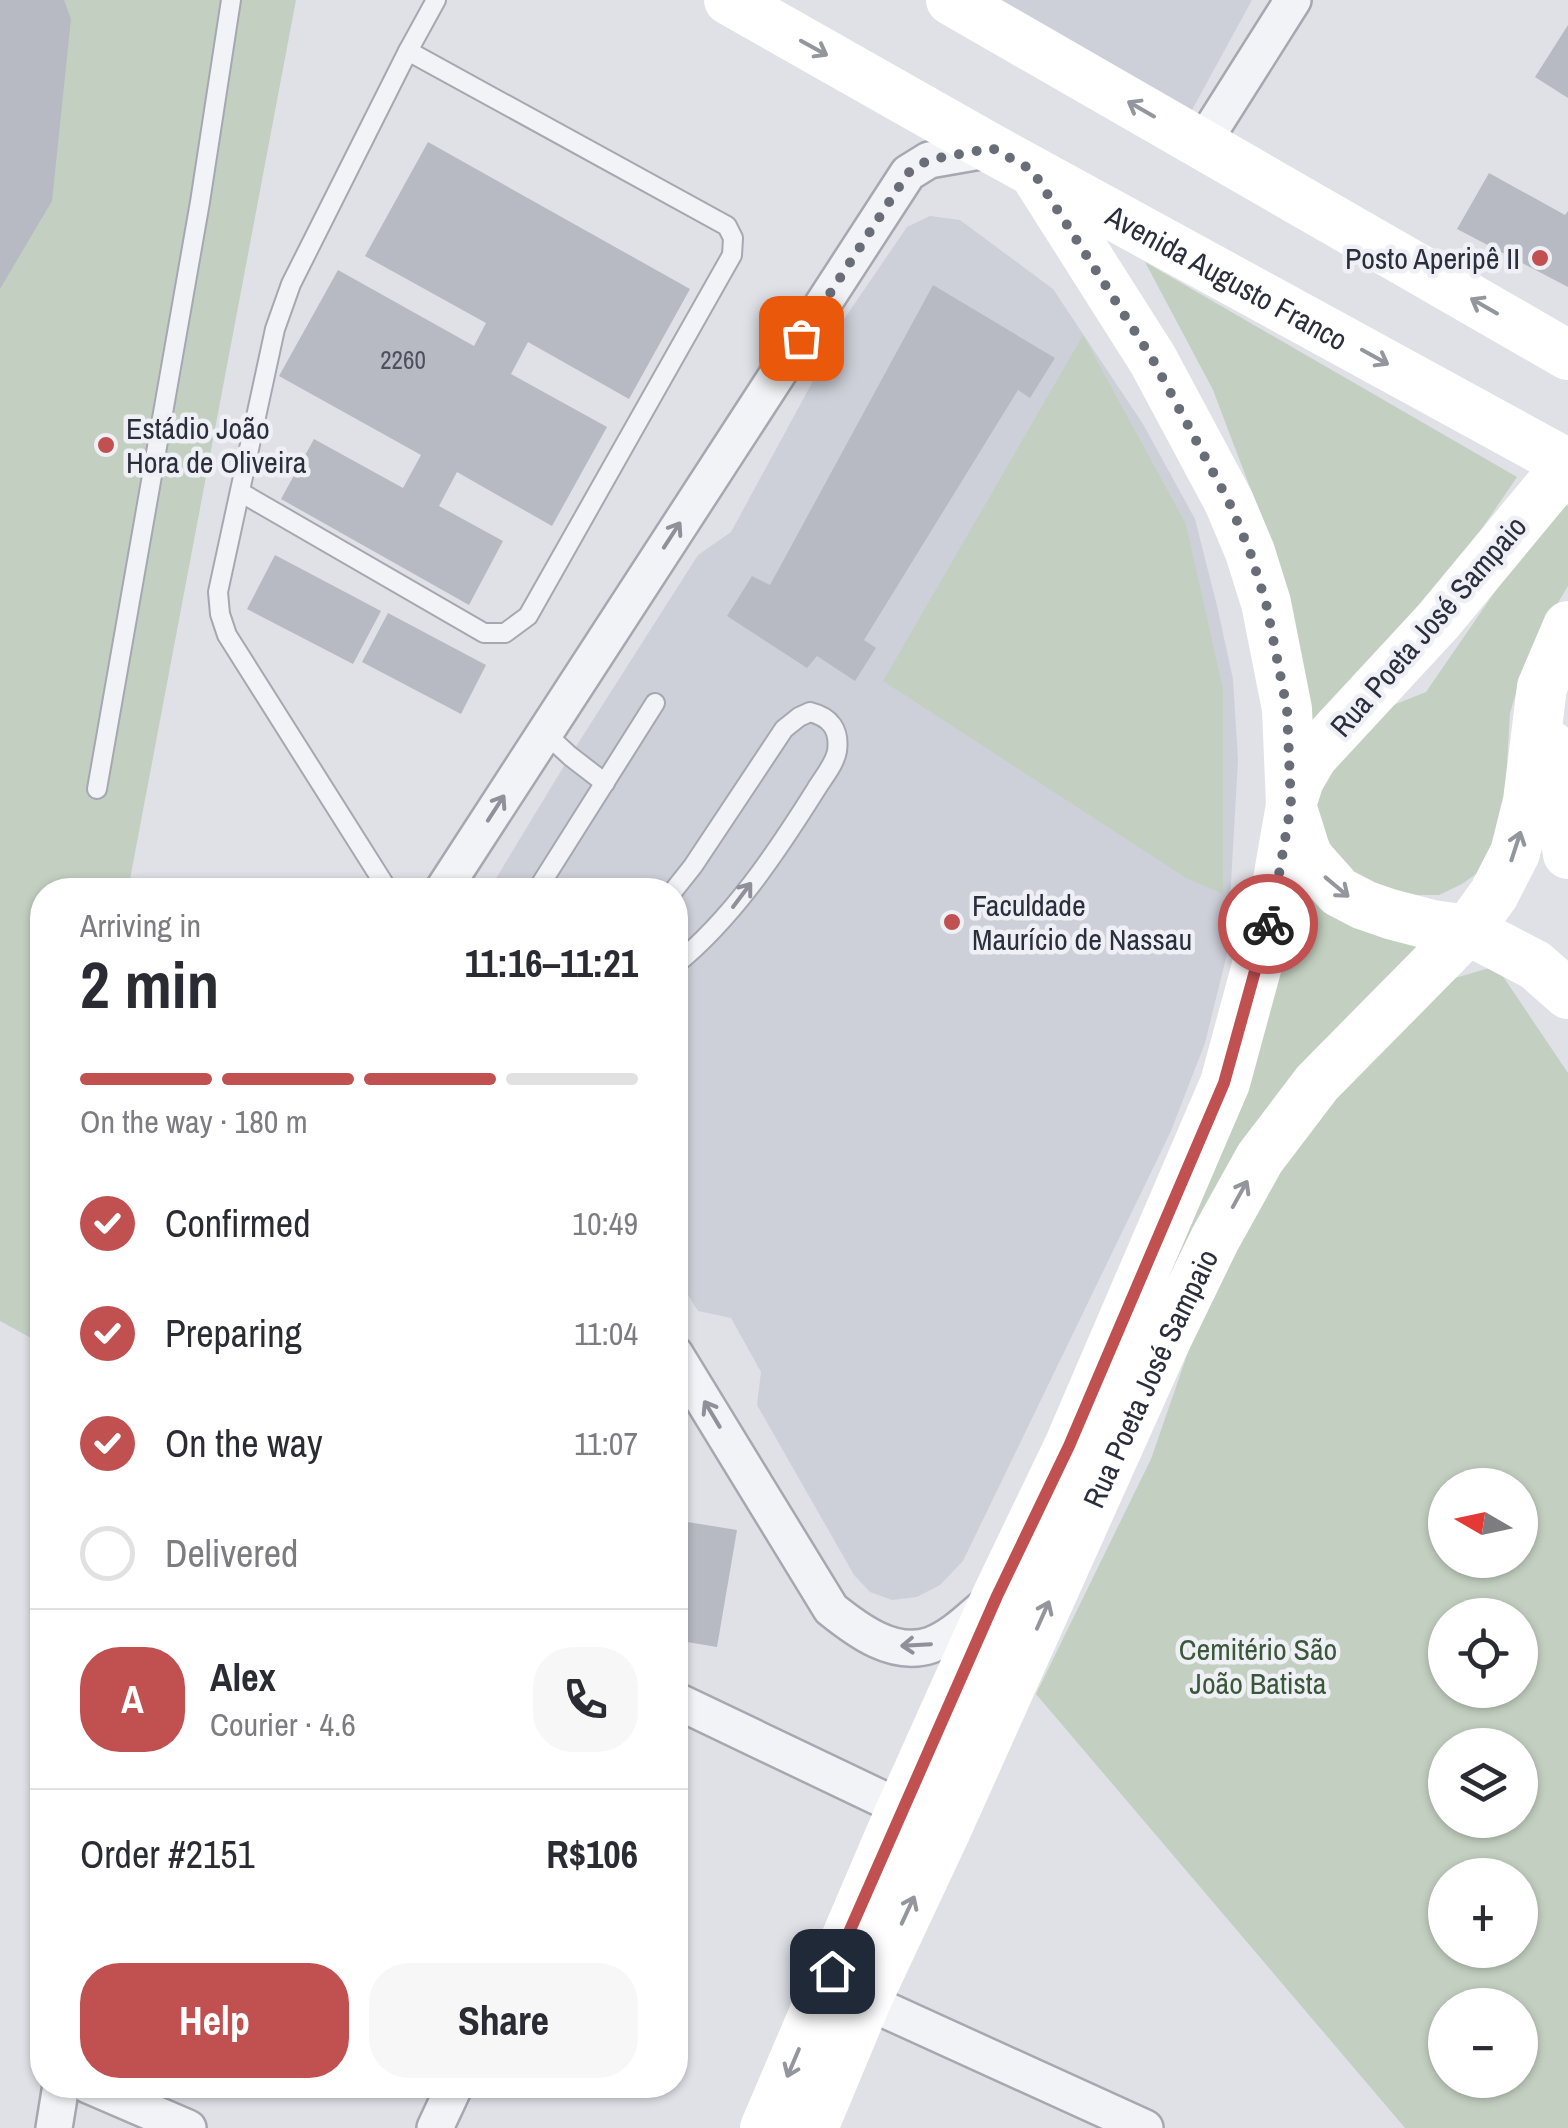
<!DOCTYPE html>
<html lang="en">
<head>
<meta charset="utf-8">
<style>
  :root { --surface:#fff; --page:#f7f7f7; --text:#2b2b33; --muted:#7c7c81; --line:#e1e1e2; --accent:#c15051 }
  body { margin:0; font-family:"Archivo Narrow",sans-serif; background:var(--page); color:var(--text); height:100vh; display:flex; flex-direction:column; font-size:38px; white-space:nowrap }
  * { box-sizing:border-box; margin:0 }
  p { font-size:32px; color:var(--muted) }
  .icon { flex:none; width:55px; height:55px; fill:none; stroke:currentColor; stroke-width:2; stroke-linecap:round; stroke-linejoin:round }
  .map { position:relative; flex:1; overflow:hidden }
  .sheet { position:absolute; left:30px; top:878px; width:658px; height:1220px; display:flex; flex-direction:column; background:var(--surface); border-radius:40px; box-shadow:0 2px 8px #0004 }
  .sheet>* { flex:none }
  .needle { width:65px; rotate:279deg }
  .controls { position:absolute; left:1428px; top:1468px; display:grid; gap:20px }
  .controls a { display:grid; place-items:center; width:110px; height:110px; border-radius:50%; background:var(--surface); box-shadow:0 2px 8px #0004; font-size:50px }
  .pin { position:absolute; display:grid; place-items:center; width:85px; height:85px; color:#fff; margin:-42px; border-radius:20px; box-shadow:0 5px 15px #0006 }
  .courier { position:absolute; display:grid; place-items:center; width:100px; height:100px; margin:-50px; border:8px solid #c15051; border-radius:50%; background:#fff; color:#222; box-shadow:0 2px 12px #0007 }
  .overview em { font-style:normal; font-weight:700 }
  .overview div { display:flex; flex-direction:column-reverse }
  .overview { display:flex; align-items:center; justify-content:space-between; height:170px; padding:0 50px }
  h1 { font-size:65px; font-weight:700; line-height:75px }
  .bar { display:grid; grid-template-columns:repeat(4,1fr); gap:15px 10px; align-content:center; height:120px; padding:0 50px }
  .bar i { height:12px; border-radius:8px; background:var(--line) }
  .bar .active { background:var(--accent) }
  .bar p { grid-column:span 4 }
  .line { display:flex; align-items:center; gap:25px; padding:0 50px; border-top:2px solid var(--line) }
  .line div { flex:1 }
  .round { display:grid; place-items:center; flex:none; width:105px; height:105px; border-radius:40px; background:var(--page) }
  ol { padding:0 50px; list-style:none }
  li { display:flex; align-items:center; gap:30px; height:110px }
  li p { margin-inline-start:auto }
  li .icon { padding:10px; border-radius:50%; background:var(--accent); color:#fff; stroke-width:4 }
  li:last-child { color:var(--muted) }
  li i { width:55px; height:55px; border:5px solid var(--line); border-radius:50% }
  .cta { display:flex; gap:20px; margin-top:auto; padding:20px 50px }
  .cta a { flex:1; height:115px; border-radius:40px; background:var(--accent); color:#fff; font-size:40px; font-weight:700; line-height:115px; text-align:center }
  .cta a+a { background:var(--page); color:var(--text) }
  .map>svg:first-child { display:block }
  .built { fill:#ced0d9 }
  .green { fill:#c3d0c1; fill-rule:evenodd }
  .building { fill:#b7bac3 }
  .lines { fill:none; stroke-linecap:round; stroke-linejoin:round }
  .lane-casing { stroke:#a5a8b1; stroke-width:22 }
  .street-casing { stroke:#a5a8b1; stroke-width:40 }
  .lane { stroke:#f2f3f6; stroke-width:18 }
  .street { stroke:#f2f3f6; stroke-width:35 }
  .secondary { stroke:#fff; stroke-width:50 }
  .oneway { stroke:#94969e }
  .oneway2 { stroke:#8e909a }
  .done { stroke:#696d78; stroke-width:10; stroke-dasharray:0 18 }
  .route { stroke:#c15051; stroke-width:12 }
  .poi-dot { fill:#c15051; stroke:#eff0f5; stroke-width:4 }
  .labels { text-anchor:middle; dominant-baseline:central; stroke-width:9; stroke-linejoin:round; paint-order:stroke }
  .number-label { font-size:25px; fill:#4d515e }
  .poi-label { font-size:30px; fill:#2a2e3d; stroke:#eff0f5; text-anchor:start }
  .street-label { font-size:30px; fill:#2a2e3d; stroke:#eff0f5 }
  .park-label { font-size:30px; fill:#3a5739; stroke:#eff0f5 }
</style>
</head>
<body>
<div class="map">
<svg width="1568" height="2128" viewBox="0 0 1568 2128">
  <rect width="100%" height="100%" fill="#dfe1e7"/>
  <!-- built -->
  <g class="built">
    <path d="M 1002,0 L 1252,0 L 1192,110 Z"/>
    <path d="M 930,216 L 960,220 L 1053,289 L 1143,424 L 1195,519 L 1217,606 L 1233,679 L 1238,760 L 1227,954 L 1205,1043 L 1171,1131 L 963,1561 L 940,1585 L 917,1597 L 892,1600 L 870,1592 L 854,1575 L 757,1405 L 761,1372 L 731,1318 L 698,1311 L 675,1274 L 675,890 L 489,890 L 570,756 L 698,555 L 731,532 L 813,381 L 814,363 L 907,227 Z"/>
  </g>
  <!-- green -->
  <g class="green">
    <path d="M 0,0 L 296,0 L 128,890 L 42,890 L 42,1344 L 0,1321 Z"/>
    <path d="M 1145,262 L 1517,477 L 1428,608 L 1307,732 L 1281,569 L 1213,390 Z"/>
    <path d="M 1083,335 L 1186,524 L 1223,689 L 1223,894 L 1186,878 L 883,681 Z"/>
    <path d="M 1558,500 L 1568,506 L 1568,586 L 1540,633 L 1523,670 L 1510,713 L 1504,817 L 1483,869 L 1462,884 L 1439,895 L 1399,895 L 1362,883 L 1340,861 L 1328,840 L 1317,811 L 1317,791 L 1323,771 L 1391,706 L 1426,692 Z"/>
    <path d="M 1302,888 L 1353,920 L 1431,938 L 1237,1148 L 957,1731 L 1239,1113 Z"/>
    <path d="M 1496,966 L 1568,1073 L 1568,2128 L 1405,2128 L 1036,1694 L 1151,1459 L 1203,1309 L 1274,1177 L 1347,1082 L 1455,978 ZM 1445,1485 L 1520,1485 L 1520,1560 L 1445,1560 ZM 1445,1615 L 1520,1615 L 1520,1690 L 1445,1690 ZM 1445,1745 L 1520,1745 L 1520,1820 L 1445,1820 ZM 1445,1875 L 1520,1875 L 1520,1950 L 1445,1950 ZM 1445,2005 L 1520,2005 L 1520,2080 L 1445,2080 Z"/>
  </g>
  <!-- building -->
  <g class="building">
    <path d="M 0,0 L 64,0 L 71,19 L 52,201 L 0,289 Z"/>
    <path d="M 1568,25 L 1568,98 L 1535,77 Z"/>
    <path d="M 428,142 L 690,289 L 629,399 L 528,342 L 511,374 L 607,427 L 552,526 L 457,472 L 439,506 L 503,541 L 469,605 L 281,499 L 314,439 L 403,488 L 421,455 L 279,376 L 338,270 L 474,346 L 486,323 L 365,256 Z"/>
    <path d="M 1489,173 L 1565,215 L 1568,211 L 1568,287 L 1457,229 Z"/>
    <path d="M 933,285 L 1055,358 L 1030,398 L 1018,390 L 864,640 L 876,648 L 855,681 L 817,656 L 807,668 L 727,616 L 752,576 L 770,585 Z"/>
    <path d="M 275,555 L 381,611 L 353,664 L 247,609 Z"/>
    <path d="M 388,613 L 486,665 L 461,714 L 362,662 Z"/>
    <path d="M 675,1520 L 737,1530 L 717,1647 L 675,1640 Z"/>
  </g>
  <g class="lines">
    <!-- lane casing -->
    <g class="lane-casing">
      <g id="lane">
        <path d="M 240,492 L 484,633 L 505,633 L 528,616 L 732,255 L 733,238 L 727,226 L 408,51"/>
        <path d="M 544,732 L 570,756 L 605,783"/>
        <path d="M 97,789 L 200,202 L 231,0"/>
        <path d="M 388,890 L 227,635 L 220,614 L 218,592 L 275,329 L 291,284 L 408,51 L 436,0"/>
        <path d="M 537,890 L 655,703"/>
        <path d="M 674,890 L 693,866 L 784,729 L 799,717 L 810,712 C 830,717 840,729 837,751 C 835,764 822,779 815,791 C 776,853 732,919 675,965"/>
      </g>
    </g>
    <!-- street casing -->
    <g class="street-casing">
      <g id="street">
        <path d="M 1202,144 L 1293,0"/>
        <path d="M 443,890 L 908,173 L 929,160 L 992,149"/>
        <path d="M 675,1354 L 831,1609 C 857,1630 894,1658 931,1645 C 953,1637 971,1618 989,1603"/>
        <path d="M 675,1700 L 922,1818"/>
        <path d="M 866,2001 L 1145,2128"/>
        <path d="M 88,2085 L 188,2128"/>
        <path d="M 54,2128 L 61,2085"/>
        <path d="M 435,2128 L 455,2085"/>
      </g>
    </g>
    <!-- lane -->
    <use href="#lane" class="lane"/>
    <!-- street -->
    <use href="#street" class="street"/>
    <!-- secondary -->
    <g class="secondary">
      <path id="s1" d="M 729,0 L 992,149 L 1568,464 L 1438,621 L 1313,756 L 1299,780 L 1291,805 L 1274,903 L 1225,1083 L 1069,1446 L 997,1596 L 901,1810 L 765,2128"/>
      <path d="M 951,0 L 1568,355"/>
      <path d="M 1035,174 L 1153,360 L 1229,502 L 1250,552 L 1266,603 L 1287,709 L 1291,805 L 1307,856 L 1339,892 L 1364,905 L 1390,914 L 1432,925 L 1468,930 L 1535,965 L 1568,994"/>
      <path d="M 1551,746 L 1568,854"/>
      <path id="s2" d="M 813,2128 L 866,2001 L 947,1828 L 1164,1344 L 1215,1239 L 1260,1158 L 1317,1083 L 1468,930 L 1494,894 L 1515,853 L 1528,801 L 1542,687 L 1568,626"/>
    </g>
  </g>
  <!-- one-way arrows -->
  <defs><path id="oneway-shaft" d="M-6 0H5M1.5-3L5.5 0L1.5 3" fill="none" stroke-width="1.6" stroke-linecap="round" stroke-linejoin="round" transform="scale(2.5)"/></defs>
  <g class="oneway">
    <use href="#oneway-shaft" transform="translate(814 48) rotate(29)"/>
    <use href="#oneway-shaft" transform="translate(1141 109) rotate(-150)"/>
    <use href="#oneway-shaft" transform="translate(1484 306) rotate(-150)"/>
    <use href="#oneway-shaft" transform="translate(1375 357) rotate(29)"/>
    <use href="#oneway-shaft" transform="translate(1516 846) rotate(-72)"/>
    <use href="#oneway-shaft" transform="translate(1337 887) rotate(40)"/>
    <use href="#oneway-shaft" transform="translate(1240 1194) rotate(-61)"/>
    <use href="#oneway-shaft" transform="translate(1043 1615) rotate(-66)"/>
    <use href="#oneway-shaft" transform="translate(908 1910) rotate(-65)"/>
    <use href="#oneway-shaft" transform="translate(793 2063) rotate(113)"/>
  </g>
  <g class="oneway2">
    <use href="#oneway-shaft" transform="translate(672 535) rotate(-57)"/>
    <use href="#oneway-shaft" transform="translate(496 808) rotate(-57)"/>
    <use href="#oneway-shaft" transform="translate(742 895) rotate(-53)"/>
    <use href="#oneway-shaft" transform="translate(712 1414) rotate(-121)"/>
    <use href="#oneway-shaft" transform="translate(916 1645) rotate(177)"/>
  </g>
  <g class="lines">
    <!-- done -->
    <path class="done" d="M 801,338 L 908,173 L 928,160 L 992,148 L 1032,170 L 1153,360 L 1229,502 L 1250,552 L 1266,603 L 1287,709 L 1291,805 L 1274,903 L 1268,924"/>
    <!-- route -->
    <path class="route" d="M 832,1971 L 997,1596 L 1069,1446 L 1224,1083 L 1268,924"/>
  </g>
  <!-- markers -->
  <g class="poi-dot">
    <circle cx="1540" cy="258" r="10"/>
    <circle cx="106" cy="445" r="10"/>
    <circle cx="952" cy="922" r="10"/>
  </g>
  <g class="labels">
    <!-- number labels -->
    <g class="number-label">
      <text x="403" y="360">2260</text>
    </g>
    <!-- poi labels -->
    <g class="poi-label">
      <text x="1520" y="258" text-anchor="end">Posto Aperipê II</text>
      <text x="126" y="428">Estádio João<tspan x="126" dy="34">Hora de Oliveira</tspan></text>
      <text x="972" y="905">Faculdade<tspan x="972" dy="34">Maurício de Nassau</tspan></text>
    </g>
    <!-- street labels -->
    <g class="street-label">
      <text stroke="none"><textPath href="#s1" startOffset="570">Avenida Augusto Franco</textPath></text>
      <text transform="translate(1428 626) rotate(-49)">Rua Poeta José Sampaio</text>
      <text stroke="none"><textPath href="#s2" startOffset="822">Rua Poeta José Sampaio</textPath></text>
    </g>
    <!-- park labels -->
    <g class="park-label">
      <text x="1258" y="1649">Cemitério São<tspan x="1258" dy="34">João Batista</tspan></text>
    </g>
  </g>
</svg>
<div class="controls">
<a><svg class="needle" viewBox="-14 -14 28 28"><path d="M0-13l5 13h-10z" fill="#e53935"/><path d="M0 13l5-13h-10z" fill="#7c7c81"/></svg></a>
<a><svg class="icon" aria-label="locate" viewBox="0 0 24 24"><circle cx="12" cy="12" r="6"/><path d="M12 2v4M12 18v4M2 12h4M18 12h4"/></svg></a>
<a><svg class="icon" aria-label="layers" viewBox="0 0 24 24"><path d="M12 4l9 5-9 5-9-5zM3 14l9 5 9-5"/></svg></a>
<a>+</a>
<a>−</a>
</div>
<div class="pin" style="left:801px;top:338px;background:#ea580c"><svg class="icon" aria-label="bag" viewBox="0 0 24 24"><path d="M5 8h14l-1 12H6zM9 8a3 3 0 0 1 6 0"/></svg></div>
<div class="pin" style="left:832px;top:1971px;background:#1f2937"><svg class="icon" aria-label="home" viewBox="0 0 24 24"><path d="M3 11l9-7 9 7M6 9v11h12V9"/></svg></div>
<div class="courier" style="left:1268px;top:924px"><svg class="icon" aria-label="bike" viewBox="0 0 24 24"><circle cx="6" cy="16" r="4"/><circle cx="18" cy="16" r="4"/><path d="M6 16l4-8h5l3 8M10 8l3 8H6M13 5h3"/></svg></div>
<section class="sheet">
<div class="overview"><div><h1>2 min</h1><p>Arriving in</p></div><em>11:16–11:21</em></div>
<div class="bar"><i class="active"></i><i class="active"></i><i class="active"></i><i></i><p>On the way · 180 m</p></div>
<ol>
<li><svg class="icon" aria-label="check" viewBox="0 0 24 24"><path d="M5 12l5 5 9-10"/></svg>Confirmed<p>10:49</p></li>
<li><svg class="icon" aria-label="check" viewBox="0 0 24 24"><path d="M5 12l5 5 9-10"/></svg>Preparing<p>11:04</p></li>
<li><svg class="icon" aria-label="check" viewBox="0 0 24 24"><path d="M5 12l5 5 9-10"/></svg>On the way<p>11:07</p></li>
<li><i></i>Delivered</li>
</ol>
<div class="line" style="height:180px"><b class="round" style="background:var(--accent);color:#fff">A</b><div><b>Alex</b><p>Courier · 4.6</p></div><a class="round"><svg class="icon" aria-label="phone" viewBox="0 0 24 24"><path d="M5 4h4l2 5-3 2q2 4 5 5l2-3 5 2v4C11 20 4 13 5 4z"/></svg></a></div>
<div class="line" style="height:130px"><div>Order #2151</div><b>R$106</b></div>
<div class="cta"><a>Help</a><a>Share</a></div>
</section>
</div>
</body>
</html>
